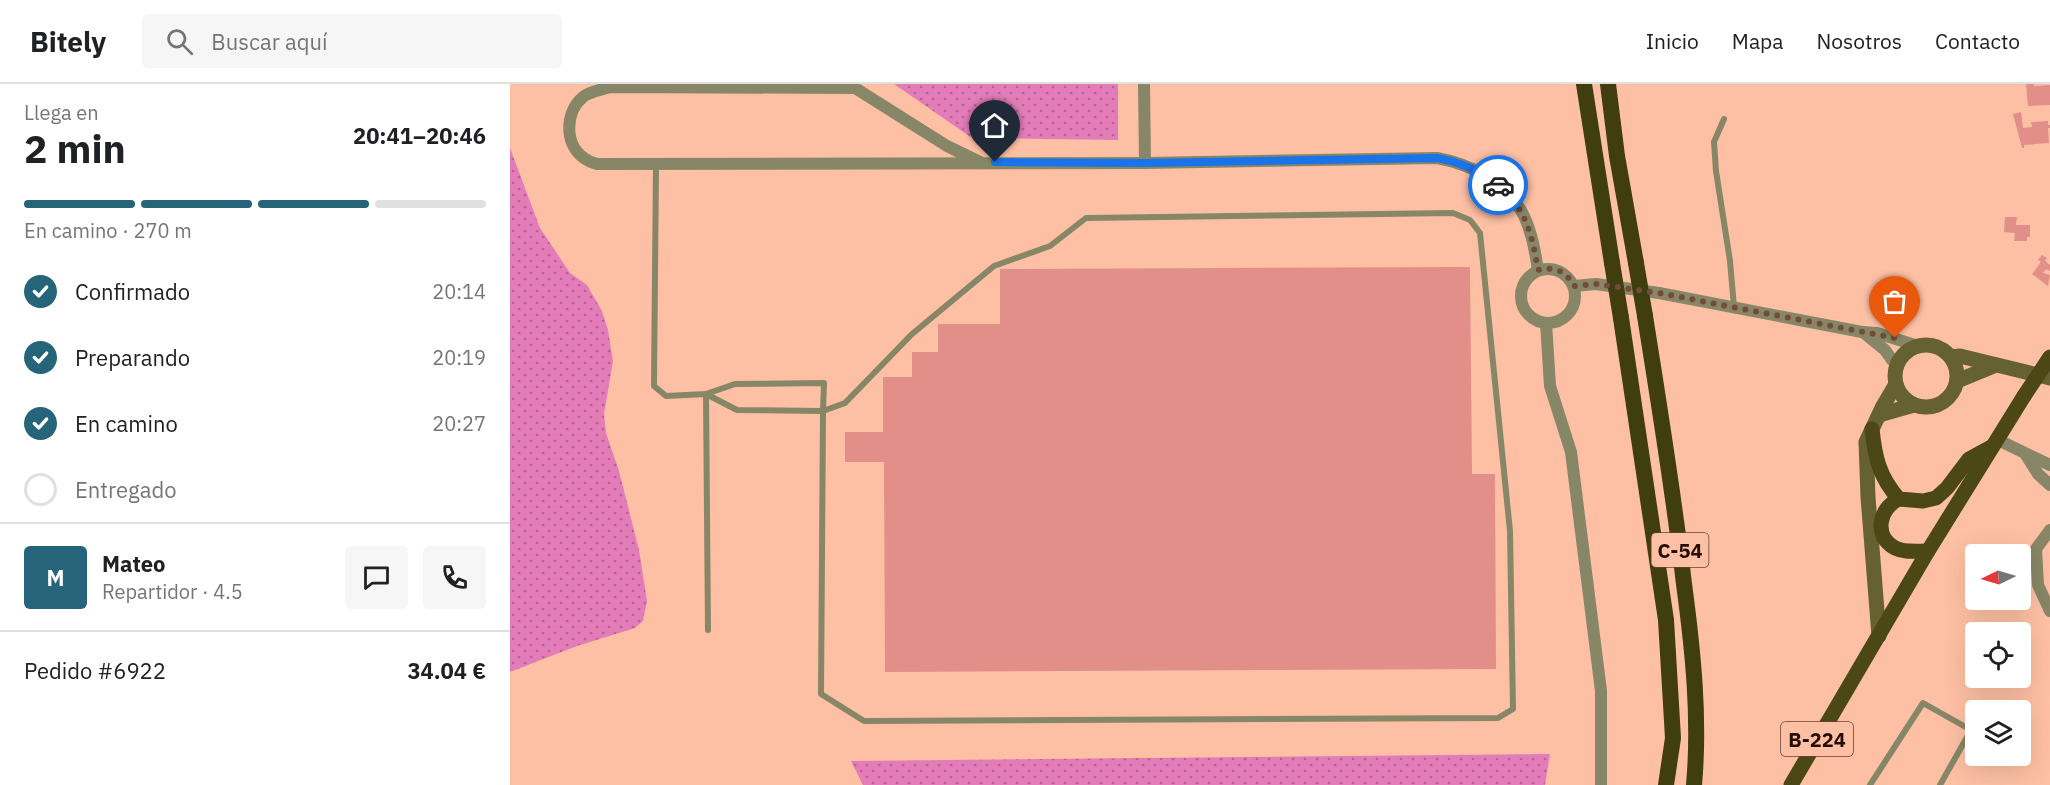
<!DOCTYPE html>
<html lang="es">
<head>
<meta charset="utf-8">
<style>
  :root { --surface:#fff; --page:#f6f6f6; --text:#202124; --muted:#757577; --line:#e0e0e0; --accent:#26647a }
  body { margin:0; font-family:"IBM Plex Sans",sans-serif; background:var(--page); color:var(--text); height:100vh; display:flex; flex-direction:column; font-size:22px; white-space:nowrap }
  * { box-sizing:border-box; margin:0 }
  p { font-size:20px; color:var(--muted) }
  .icon { flex:none; width:33px; height:33px; fill:none; stroke:currentColor; stroke-width:2; stroke-linecap:round; stroke-linejoin:round }
  .map { position:relative; flex:1; overflow:hidden }
  .side { display:flex; flex-direction:column; background:var(--surface); width:510px }
  .side>* { flex:none }
  .needle { width:39px; rotate:265deg }
  .buttons { position:absolute; left:1455px; top:460px; display:grid; gap:12px }
  .buttons a { display:grid; place-items:center; width:66px; height:66px; border-radius:6px; background:var(--surface); box-shadow:0 6px 24px #0002; font-size:30px }
  .pin { position:absolute; display:grid; place-items:center; width:51px; height:51px; color:#fff; margin:-62px -26px; border-radius:50% 50% 50% 0; rotate:-45deg; box-shadow:0 0 6px #0007 }
  .pin .icon { rotate:45deg }
  .courier { position:absolute; display:grid; place-items:center; width:60px; height:60px; margin:-30px; border:4px solid #1a73e8; border-radius:50%; background:#fff; color:#222; box-shadow:0 2px 8px #0007 }
  .headline em { font-style:normal; font-weight:700 }
  .headline div { display:flex; flex-direction:column-reverse }
  .headline { display:flex; align-items:center; justify-content:space-between; height:102px; padding:0 24px }
  h1 { font-size:39px; font-weight:700; line-height:45px }
  .bar { display:grid; grid-template-columns:repeat(4,1fr); gap:9px 6px; align-content:center; height:72px; padding:0 24px }
  .bar i { height:8px; border-radius:4px; background:var(--line) }
  .bar .current { background:var(--accent) }
  .bar p { grid-column:span 4 }
  .line { display:flex; align-items:center; gap:15px; padding:0 24px; border-top:2px solid var(--line) }
  .line div { flex:1 }
  .round { display:grid; place-items:center; flex:none; width:63px; height:63px; border-radius:6px; background:var(--page) }
  ol { padding:0 24px; list-style:none }
  li { display:flex; align-items:center; gap:18px; height:66px }
  li p { margin-inline-start:auto }
  li .icon { padding:6px; border-radius:50%; background:var(--accent); color:#fff; stroke-width:4 }
  li:last-child { color:var(--muted) }
  li i { width:33px; height:33px; border:3px solid var(--line); border-radius:50% }
  header { display:flex; align-items:center; gap:36px; box-sizing:border-box; height:84px; padding:0 30px; background:var(--surface); border-bottom:2px solid var(--line) }
  header strong { font-size:28px }
  nav { display:flex; gap:33px; margin-inline-start:auto; font-size:21px }
  .search { width:420px; height:54px; background:var(--page); display:flex; align-items:center; gap:15px; box-sizing:border-box; padding:0 21px; border-radius:6px; color:var(--muted); font-size:22px }
  main { display:flex; flex:1; min-height:0 }
  .map>svg:first-child { display:block }
  .grass { fill:url(#grass-dots) }
  .building { fill:#e18f88 }
  .lines { fill:none; stroke-linecap:round; stroke-linejoin:round }
  .service { stroke:#878666; stroke-width:6 }
  .minor { stroke:#878666; stroke-width:12 }
  .secondary { stroke:#656131; stroke-width:15 }
  .primary { stroke:#4b4816; stroke-width:15 }
  .trunk { stroke:#403d0e; stroke-width:16 }
  .primary-bridge { stroke:#4b4816; stroke-width:15 }
  .trunk-bridge { stroke:#403d0e; stroke-width:16 }
  .done { stroke:#724b3a; stroke-width:6; stroke-dasharray:0 10.8 }
  .route { stroke:#1a73e8; stroke-width:8 }
  .labels { text-anchor:middle; dominant-baseline:central; stroke-width:6; stroke-linejoin:round; paint-order:stroke }
  .shield { fill:#fec0a4; stroke:#684232; stroke-width:1.5 }
  .shield-label { font-size:20px; font-weight:bold; fill:#270c01 }
</style>
</head>
<body>
<header>
<strong>Bitely</strong>
<div class="search"><svg class="icon" aria-label="search" viewBox="0 0 24 24"><circle cx="10" cy="10" r="6"/><path d="M15 15l6 6"/></svg>Buscar aquí</div>
<nav><a>Inicio</a><a>Mapa</a><a>Nosotros</a><a>Contacto</a></nav>
</header>
<main>
<section class="side">
<div class="headline"><div><h1>2 min</h1><p>Llega en</p></div><em>20:41–20:46</em></div>
<div class="bar"><i class="current"></i><i class="current"></i><i class="current"></i><i></i><p>En camino · 270 m</p></div>
<ol>
<li><svg class="icon" aria-label="check" viewBox="0 0 24 24"><path d="M5 12l5 5 9-10"/></svg>Confirmado<p>20:14</p></li>
<li><svg class="icon" aria-label="check" viewBox="0 0 24 24"><path d="M5 12l5 5 9-10"/></svg>Preparando<p>20:19</p></li>
<li><svg class="icon" aria-label="check" viewBox="0 0 24 24"><path d="M5 12l5 5 9-10"/></svg>En camino<p>20:27</p></li>
<li><i></i>Entregado</li>
</ol>
<div class="line" style="height:108px"><b class="round" style="background:var(--accent);color:#fff">M</b><div><b>Mateo</b><p>Repartidor · 4.5</p></div><a class="round"><svg class="icon" aria-label="chat" viewBox="0 0 24 24"><path d="M4 5h16v11H9l-5 4z"/></svg></a><a class="round"><svg class="icon" aria-label="phone" viewBox="0 0 24 24"><path d="M5 4h4l2 5-3 2q2 4 5 5l2-3 5 2v4C11 20 4 13 5 4z"/></svg></a></div>
<div class="line" style="height:78px"><div>Pedido #6922</div><b>34.04 €</b></div>
</section>
<div class="map">
<svg width="1540" height="701" viewBox="0 0 1540 701">
  <defs>
    <pattern id="grass-dots" width="8" height="8" patternUnits="userSpaceOnUse" patternTransform="scale(1.5)"><rect width="8" height="8" fill="#e37cb8"/><path d="M2 2h.1M6 6h.1" fill="none" stroke="#b86493" stroke-width="1.8" stroke-linecap="round"/></pattern>
  </defs>
  <rect width="100%" height="100%" fill="#fec0a4"/>
  <!-- grass -->
  <g class="grass">
    <path d="M 384,0 L 608,0 L 608,56 L 462,54 Z"/>
    <path d="M 0,64 L 30,144 L 60,189 L 77,201 L 92,227 L 98,246 L 103,277 L 94,330 L 96,349 L 109,387 L 129,466 L 137,517 L 133,537 L 125,544 L 67,562 L 0,588 Z"/>
    <path d="M 1040,670 L 1035,701 L 353,701 L 341,677 Z"/>
  </g>
  <!-- building -->
  <g class="building">
    <path d="M 1516,0 L 1524,0 L 1524,2 L 1540,1 L 1540,21 L 1518,22 Z"/>
    <path d="M 1511,28 L 1513,44 L 1522,43 L 1521,38 L 1538,37 L 1538,41 L 1540,41 L 1540,44 L 1538,44 L 1539,59 L 1514,61 L 1514,64 L 1512,64 L 1503,30 Z"/>
    <path d="M 1495,133 L 1507,133 L 1506,141 L 1520,141 L 1520,153 L 1517,153 L 1517,157 L 1504,157 L 1505,149 L 1494,148 Z"/>
    <path d="M 1532,171 L 1537,174 L 1535,177 L 1540,181 L 1540,187 L 1536,185 L 1533,189 L 1540,191 L 1538,202 L 1522,190 L 1531,178 L 1528,176 Z"/>
    <path d="M 960,183 L 962,390 L 985,390 L 986,585 L 375,588 L 374,378 L 335,378 L 335,348 L 373,348 L 373,293 L 402,293 L 402,268 L 428,268 L 428,240 L 490,240 L 490,185 Z"/>
  </g>
  <g class="lines">
    <!-- service -->
    <g class="service">
      <path d="M 1214,35 L 1204,58 L 1206,87 L 1220,177 L 1224,223"/>
      <path d="M 146,80 L 144,302 L 156,312 L 196,310 L 225,300 L 314,299 L 313,327 L 227,326 L 196,310"/>
      <path d="M 943,129 L 960,136 L 970,149 L 1000,447 L 1003,625 L 988,634 L 354,637 L 311,610 L 313,327 L 335,319 L 402,250 L 484,182 L 540,162 L 576,134 Z"/>
      <path d="M 196,310 L 198,546"/>
      <path d="M 1360,701 L 1413,619 L 1461,646 L 1430,701"/>
    </g>
    <!-- minor -->
    <g class="minor">
      <path d="M 634,0 L 635,79"/>
      <path d="M 470,78 L 437,62 L 345,4 L 100,3 C 91,6 80,7 73,13 C 55,28 54,60 74,74 C 78,77 83,79 87,80 L 635,79 L 927,74 C 961,80 998,99 1014,132 C 1022,149 1025,167 1028,186"/>
      <circle cx="1038" cy="212" r="27"/>
      <path d="M 1064,202 L 1086,200 L 1149,209 L 1352,248 L 1367,249 L 1408,262"/>
      <path d="M 1036,239 L 1040,302 L 1061,368 L 1091,607 L 1091,701"/>
      <path d="M 1353,248 L 1375,266 L 1382,276 L 1388,280"/>
      <path d="M 1486,355 L 1540,381"/>
      <path d="M 1516,371 L 1528,390 L 1540,401"/>
      <path d="M 1540,446 L 1526,465 L 1528,501 L 1540,527"/>
    </g>
    <!-- secondary -->
    <g class="secondary">
      <circle cx="1416" cy="292" r="31"/>
      <path d="M 1441,273 L 1450,272 L 1540,294"/>
      <path d="M 1447,297 L 1486,281"/>
      <path d="M 1369,331 L 1404,321"/>
      <path d="M 1369,552 L 1358,413 L 1356,358 L 1373,322 L 1386,300"/>
    </g>
    <!-- primary -->
    <g class="primary">
      <path d="M 1362,345 C 1365,373 1369,393 1389,415 L 1413,417 L 1426,414 L 1437,404 L 1459,375 L 1481,363"/>
      <path d="M 1389,415 C 1369,424 1363,452 1385,464 C 1395,469 1407,467 1418,467"/>
      <path d="M 1281,701 L 1418,467 L 1514,312"/>
    </g>
    <!-- trunk -->
    <g class="trunk">
      <path d="M 1074,0 L 1102,179"/>
      <path d="M 1098,0 L 1107,72 L 1126,179"/>
      <path d="M 1135,232 C 1149,321 1164,411 1174,500 C 1183,567 1190,634 1184,701"/>
      <path d="M 1111,234 L 1156,536 L 1163,654 L 1156,701"/>
    </g>
    <!-- primary-bridge -->
    <path class="primary-bridge" d="M 1514,312 L 1540,273"/>
    <!-- trunk-bridge -->
    <g class="trunk-bridge">
      <path d="M 1102,179 L 1111,234"/>
      <path d="M 1126,179 L 1135,232"/>
    </g>
  </g>
  <g class="lines">
    <!-- done -->
    <path class="done" d="M 988,101 C 1016,124 1022,151 1028,186 C 1045,182 1056,187 1064,202 L 1086,200 L 1149,209 L 1385,254"/>
    <!-- route -->
    <path class="route" d="M 485,78 L 635,79 L 927,74 C 950,78 969,86 988,101"/>
  </g>
  <g class="labels">
    <!-- shield labels -->
    <g class="shield">
      <rect x="1141.5" y="449" width="57" height="34" rx="4.5"/>
      <rect x="1271" y="638" width="72" height="34" rx="4.5"/>
    </g>
    <g class="shield-label">
      <text x="1170" y="466">C-54</text>
      <text x="1307" y="655">B-224</text>
    </g>
  </g>
</svg>
<div class="buttons">
<a><svg class="needle" viewBox="-14 -14 28 28"><path d="M0-13l5 13h-10z" fill="#e53935"/><path d="M0 13l5-13h-10z" fill="#757577"/></svg></a>
<a><svg class="icon" aria-label="locate" viewBox="0 0 24 24"><circle cx="12" cy="12" r="6"/><path d="M12 2v4M12 18v4M2 12h4M18 12h4"/></svg></a>
<a><svg class="icon" aria-label="layers" viewBox="0 0 24 24"><path d="M12 4l9 5-9 5-9-5zM3 14l9 5 9-5"/></svg></a>
</div>
<div class="pin" style="left:1385px;top:254px;background:#ea580c"><svg class="icon" aria-label="bag" viewBox="0 0 24 24"><path d="M5 8h14l-1 12H6zM9 8a3 3 0 0 1 6 0"/></svg></div>
<div class="pin" style="left:485px;top:78px;background:#1f2937"><svg class="icon" aria-label="home" viewBox="0 0 24 24"><path d="M3 11l9-7 9 7M6 9v11h12V9"/></svg></div>
<div class="courier" style="left:988px;top:101px"><svg class="icon" aria-label="car" viewBox="0 0 24 24"><path d="M5 17H2v-5l4-1 3-4h7l3 4 3 1v5h-3M9 17h6M6 11h13"/><circle cx="7" cy="17" r="2"/><circle cx="17" cy="17" r="2"/></svg></div>
</div>
</main>
</body>
</html>
